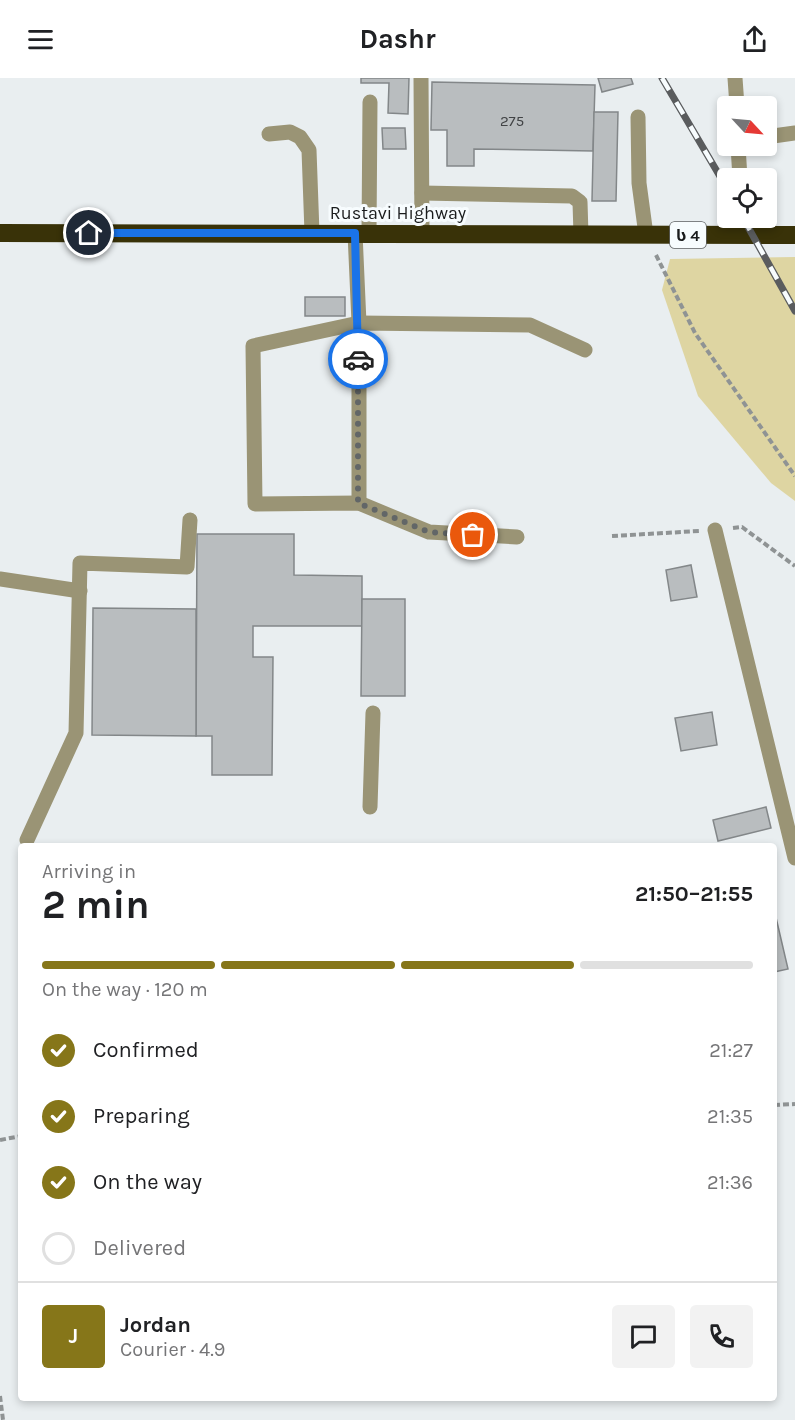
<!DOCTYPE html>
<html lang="en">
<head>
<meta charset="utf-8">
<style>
  :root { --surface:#fff; --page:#f2f2f2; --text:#202124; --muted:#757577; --line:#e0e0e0; --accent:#867619 }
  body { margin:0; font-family:Karla,"Noto Sans Georgian",sans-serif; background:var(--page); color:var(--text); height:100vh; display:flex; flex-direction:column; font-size:22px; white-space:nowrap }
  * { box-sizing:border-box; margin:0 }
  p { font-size:20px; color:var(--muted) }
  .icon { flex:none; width:33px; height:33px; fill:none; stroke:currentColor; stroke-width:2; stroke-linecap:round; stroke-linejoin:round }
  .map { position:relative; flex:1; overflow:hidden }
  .details { position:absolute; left:18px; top:765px; width:759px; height:558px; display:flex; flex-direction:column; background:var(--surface); border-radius:6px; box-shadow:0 3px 9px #0003 }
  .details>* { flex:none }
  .needle { width:39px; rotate:116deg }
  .buttons { position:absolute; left:717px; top:18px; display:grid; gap:12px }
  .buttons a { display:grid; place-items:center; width:60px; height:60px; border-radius:6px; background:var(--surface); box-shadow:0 3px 9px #0003; font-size:30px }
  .pin { position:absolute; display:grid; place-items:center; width:51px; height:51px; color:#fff; margin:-26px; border:3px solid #fff; border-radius:50%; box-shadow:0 2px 6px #0007 }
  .courier { position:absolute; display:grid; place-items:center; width:60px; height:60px; margin:-30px; border:4px solid #1a73e8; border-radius:50%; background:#fff; color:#222; box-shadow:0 2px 8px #0007 }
  .head em { font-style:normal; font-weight:700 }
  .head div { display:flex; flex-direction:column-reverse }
  .head { display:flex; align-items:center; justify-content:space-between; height:102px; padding:0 24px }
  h1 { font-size:39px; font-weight:700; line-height:45px }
  .bar { display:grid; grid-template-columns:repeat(4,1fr); gap:9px 6px; align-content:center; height:72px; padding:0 24px }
  .bar i { height:8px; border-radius:4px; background:var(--line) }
  .bar .active { background:var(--accent) }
  .bar p { grid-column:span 4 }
  .line { display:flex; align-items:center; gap:15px; padding:0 24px; border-top:2px solid var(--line) }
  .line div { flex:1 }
  .round { display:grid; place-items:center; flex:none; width:63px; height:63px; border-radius:6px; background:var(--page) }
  ol { padding:0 24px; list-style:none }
  li { display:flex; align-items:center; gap:18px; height:66px }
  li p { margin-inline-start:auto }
  li .icon { padding:6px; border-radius:50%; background:var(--accent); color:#fff; stroke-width:4 }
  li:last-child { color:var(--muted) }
  li i { width:33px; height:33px; border:3px solid var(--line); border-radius:50% }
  header { display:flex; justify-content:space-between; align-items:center; height:78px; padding:0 24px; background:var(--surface); font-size:27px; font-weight:700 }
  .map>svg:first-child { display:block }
  .green { fill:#ded5a2 }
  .building { fill:#b9bdbf; stroke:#838789; stroke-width:1.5 }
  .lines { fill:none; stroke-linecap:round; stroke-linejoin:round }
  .path { stroke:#8f9394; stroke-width:4; stroke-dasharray:6 3; stroke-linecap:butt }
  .minor { stroke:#9a9475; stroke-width:15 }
  .highway { stroke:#393208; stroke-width:18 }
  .rail-casing { stroke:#5a5c5e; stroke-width:7 }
  .rail { stroke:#f7fcfe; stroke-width:4.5; stroke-dasharray:14; stroke-linecap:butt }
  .done { stroke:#626667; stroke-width:6; stroke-dasharray:0 10.8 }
  .route { stroke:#1a73e8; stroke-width:8 }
  .labels { text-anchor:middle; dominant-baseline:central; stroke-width:6; stroke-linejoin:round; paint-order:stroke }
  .number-label { font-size:15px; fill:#424446 }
  .shield { fill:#f7fcfe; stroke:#5c5f60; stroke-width:1.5 }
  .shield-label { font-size:16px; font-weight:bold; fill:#1a1c1d }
  .street-label { font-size:18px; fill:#1a1c1d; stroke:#f7fcfe }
</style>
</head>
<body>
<header><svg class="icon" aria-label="menu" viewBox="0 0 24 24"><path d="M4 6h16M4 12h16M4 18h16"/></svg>Dashr<svg class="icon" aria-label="share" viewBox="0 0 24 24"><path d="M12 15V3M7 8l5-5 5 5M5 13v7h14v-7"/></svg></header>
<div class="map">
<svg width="795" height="1342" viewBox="0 0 795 1342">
  <rect width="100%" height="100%" fill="#e9eef0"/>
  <!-- green -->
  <path class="green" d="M 795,179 L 795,423 L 771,405 L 698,318 L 662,212 L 670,181 Z"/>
  <!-- building -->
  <g class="building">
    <path d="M 361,0 L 409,0 L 408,36 L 388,35 L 389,5 L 361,5 Z"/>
    <path d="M 598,0 L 631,0 L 633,6 L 602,14 Z"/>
    <path d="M 432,4 L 595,7 L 593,73 L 474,71 L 474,88 L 447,88 L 447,52 L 431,52 Z"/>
    <path d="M 594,34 L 618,34 L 616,123 L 592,123 Z"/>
    <path d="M 382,50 L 405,50 L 406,71 L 383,71 Z"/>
    <rect x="305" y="219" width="40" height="19"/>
    <path d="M 197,456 L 294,456 L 294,497 L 362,498 L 362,548 L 253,548 L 253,579 L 273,579 L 272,697 L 212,697 L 212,658 L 196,658 Z"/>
    <path d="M 691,487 L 697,519 L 671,523 L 666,492 Z"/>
    <path d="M 362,521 L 405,521 L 405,618 L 361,618 Z"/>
    <path d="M 93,530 L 196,531 L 196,658 L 92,657 Z"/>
    <path d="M 712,634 L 717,667 L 681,673 L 675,640 Z"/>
    <path d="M 766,729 L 771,750 L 718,763 L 713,742 Z"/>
    <path d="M 774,831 L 788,891 L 774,894 Z"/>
  </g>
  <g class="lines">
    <!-- path -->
    <g class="path">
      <path d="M 656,177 L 695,255 L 795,398"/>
      <path d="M 733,450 L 742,449 L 795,488"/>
      <path d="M 612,458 L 699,453"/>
      <path d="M 774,1027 L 795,1026"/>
      <path d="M 0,1062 L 21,1058"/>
      <path d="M 0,1318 L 3,1342"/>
    </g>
    <!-- minor -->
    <g class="minor">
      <path d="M 421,0 L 422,155"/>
      <path d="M 735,0 L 737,28"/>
      <path d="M 638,39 L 639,105 L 646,157"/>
      <path d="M 269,56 L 290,54 L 300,59 L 309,72 L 312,155"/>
      <path d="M 766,59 L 795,55"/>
      <path d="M 738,68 L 740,100"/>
      <path d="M 422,115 L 572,118 L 580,124 L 581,157"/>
      <path d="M 741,140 L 742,157"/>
      <path d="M 355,155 L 359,245 L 359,425"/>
      <path d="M 369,155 L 370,24"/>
      <path d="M 715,452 L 795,780"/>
      <path d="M 517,459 L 429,454 L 359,425 L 255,426 L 253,268 L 359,245 L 530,247 L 585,272"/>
      <path d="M 0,501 L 80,513"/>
      <path d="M 370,729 L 373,635"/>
      <path d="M 27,762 L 76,655 L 80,485 L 187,489 L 190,442"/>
    </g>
    <!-- highway -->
    <path class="highway" d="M 0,155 L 795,157"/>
    <!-- rail casing -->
    <g class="rail-casing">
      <g id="rail">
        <path d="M 662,0 L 728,112"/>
        <path d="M 743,140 L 795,233"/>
      </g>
    </g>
    <!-- rail -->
    <use href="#rail" class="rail"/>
  </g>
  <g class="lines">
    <!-- done -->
    <path class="done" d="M 358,281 L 358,425 L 429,454 L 473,457"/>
    <!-- route -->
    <path class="route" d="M 89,155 L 355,155 L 358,281"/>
  </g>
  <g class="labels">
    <!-- number labels -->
    <g class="number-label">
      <text x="512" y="43">275</text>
    </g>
    <!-- shield labels -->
    <rect class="shield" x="670" y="144" width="36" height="26" rx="4.5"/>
    <g class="shield-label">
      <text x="688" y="157">ს 4</text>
    </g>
    <!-- street labels -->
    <g class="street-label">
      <text x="398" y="135">Rustavi Highway</text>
    </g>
  </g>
</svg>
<div class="buttons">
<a><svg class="needle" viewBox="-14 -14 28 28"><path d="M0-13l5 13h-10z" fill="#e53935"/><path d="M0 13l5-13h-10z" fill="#757577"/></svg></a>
<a><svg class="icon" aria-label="locate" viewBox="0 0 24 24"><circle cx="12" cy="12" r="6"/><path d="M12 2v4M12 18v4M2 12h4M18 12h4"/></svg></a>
</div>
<div class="pin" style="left:473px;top:457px;background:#ea580c"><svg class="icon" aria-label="bag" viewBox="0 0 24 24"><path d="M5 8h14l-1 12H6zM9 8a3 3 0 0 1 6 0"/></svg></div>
<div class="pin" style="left:89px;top:155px;background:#1f2937"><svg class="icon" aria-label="home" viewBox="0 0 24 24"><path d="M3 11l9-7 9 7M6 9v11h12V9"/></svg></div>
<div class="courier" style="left:358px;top:281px"><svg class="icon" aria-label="car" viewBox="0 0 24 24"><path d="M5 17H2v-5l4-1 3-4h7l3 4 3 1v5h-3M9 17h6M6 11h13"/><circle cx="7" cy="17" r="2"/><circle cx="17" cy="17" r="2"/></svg></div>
<section class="details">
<div class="head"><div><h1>2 min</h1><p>Arriving in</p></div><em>21:50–21:55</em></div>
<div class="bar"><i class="active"></i><i class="active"></i><i class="active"></i><i></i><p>On the way · 120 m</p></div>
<ol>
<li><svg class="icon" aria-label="check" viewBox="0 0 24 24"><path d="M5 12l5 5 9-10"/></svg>Confirmed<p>21:27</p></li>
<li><svg class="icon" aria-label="check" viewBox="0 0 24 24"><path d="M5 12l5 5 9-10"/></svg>Preparing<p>21:35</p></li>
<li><svg class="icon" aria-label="check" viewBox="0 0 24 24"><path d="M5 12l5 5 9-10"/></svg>On the way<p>21:36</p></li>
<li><i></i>Delivered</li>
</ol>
<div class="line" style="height:108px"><b class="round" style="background:var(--accent);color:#fff">J</b><div><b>Jordan</b><p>Courier · 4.9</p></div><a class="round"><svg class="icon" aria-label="chat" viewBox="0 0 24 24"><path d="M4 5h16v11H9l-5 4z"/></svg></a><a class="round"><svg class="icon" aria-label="phone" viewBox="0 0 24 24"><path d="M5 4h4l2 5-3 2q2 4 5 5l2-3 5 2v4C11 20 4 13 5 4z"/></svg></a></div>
</section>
</div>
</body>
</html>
